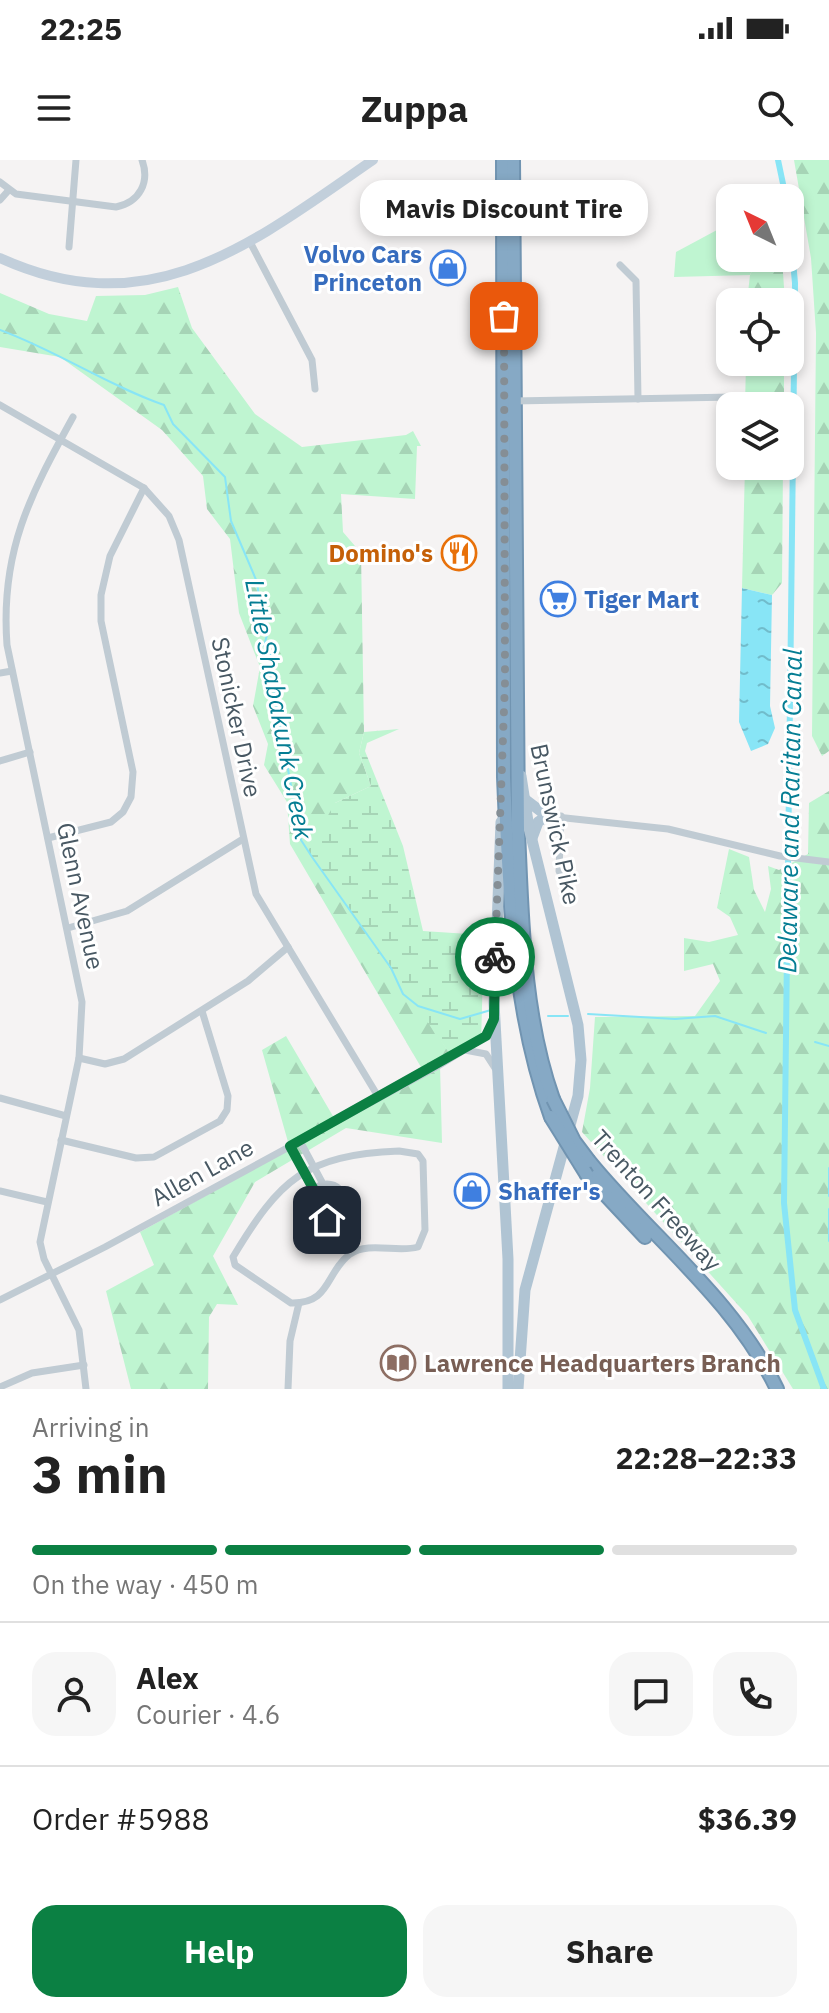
<!DOCTYPE html>
<html lang="en">
<head>
<meta charset="utf-8">
<style>
  :root { --surface:#fff; --page:#f6f6f6; --text:#222; --muted:#767676; --line:#e0e0e0; --accent:#0b8043 }
  body { margin:0; font-family:"IBM Plex Sans",sans-serif; background:var(--page); color:var(--text); height:100vh; display:flex; flex-direction:column; font-size:30px; white-space:nowrap }
  * { box-sizing:border-box; margin:0 }
  p { font-size:26px; color:var(--muted) }
  .icon { flex:none; width:44px; height:44px; fill:none; stroke:currentColor; stroke-width:2; stroke-linecap:round; stroke-linejoin:round }
  .map { position:relative; height:1229px; overflow:hidden }
  .sheet { display:flex; flex-direction:column; background:var(--surface); flex:1 }
  .sheet>* { flex:none }
  .needle { width:52px; rotate:317deg }
  .buttons { position:absolute; left:716px; top:24px; display:grid; gap:16px }
  .buttons a { display:grid; place-items:center; width:88px; height:88px; border-radius:16px; background:var(--surface); box-shadow:0 4px 12px #0003; font-size:40px }
  .pin { position:absolute; display:grid; place-items:center; width:68px; height:68px; color:#fff; margin:-34px; border-radius:16px; box-shadow:0 4px 12px #0006 }
  .courier { position:absolute; display:grid; place-items:center; width:80px; height:80px; margin:-40px; border:6px solid #0b8043; border-radius:50%; background:#fff; color:#222; box-shadow:0 2px 10px #0007 }
  .bubble { position:absolute; height:56px; border-radius:24px; background:var(--surface); box-shadow:0 4px 12px #0003; font-size:26px; font-weight:700; line-height:56px; text-align:center }
  .overview em { font-style:normal; font-weight:700 }
  .overview div { display:flex; flex-direction:column-reverse }
  .overview { display:flex; align-items:center; justify-content:space-between; height:136px; padding:0 32px }
  h1 { font-size:52px; font-weight:700; line-height:60px }
  .bar { display:grid; grid-template-columns:repeat(4,1fr); gap:12px 8px; align-content:center; height:96px; padding:0 32px }
  .bar i { height:10px; border-radius:6px; background:var(--line) }
  .bar .active { background:var(--accent) }
  .bar p { grid-column:span 4 }
  .line { display:flex; align-items:center; gap:20px; padding:0 32px; border-top:2px solid var(--line) }
  .line div { flex:1 }
  .round { display:grid; place-items:center; flex:none; width:84px; height:84px; border-radius:24px; background:var(--page) }
  .primary-button { display:flex; gap:16px; margin-top:auto; padding:16px 32px }
  .primary-button a { flex:1; height:92px; border-radius:24px; background:var(--accent); color:#fff; font-size:32px; font-weight:700; line-height:92px; text-align:center }
  .primary-button a+a { background:var(--page); color:var(--text) }
  .status { display:flex; justify-content:space-between; align-items:center; height:56px; padding:0 40px; background:var(--surface); direction:ltr }
  .status svg { height:22px; fill:currentColor }
  header { display:flex; justify-content:space-between; align-items:center; height:104px; padding:0 32px; background:var(--surface); font-size:36px; font-weight:700 }
  .map>svg:first-child { display:block }
  .grass { fill:#bff5d1 }
  .forest { fill:url(#forest-firs) }
  .wetland { fill:url(#wetland-marsh) }
  .water { fill:url(#water-ripples) }
  .lines { fill:none; stroke-linecap:round; stroke-linejoin:round }
  .stream { stroke:#88e5f6; stroke-width:2 }
  .canal { stroke:#88e5f6; stroke-width:6 }
  .highway-casing { stroke:#7194b1; stroke-width:16 }
  .street { stroke:#c0cbd3; stroke-width:7 }
  .secondary { stroke:#c2cfdb; stroke-width:10 }
  .primary { stroke:#b0c4d3; stroke-width:11 }
  .highway { stroke:#86a9c5; stroke-width:12 }
  .highway-bridge-casing { stroke:#7194b1; stroke-width:16; stroke-linecap:butt }
  .highway-bridge { stroke:#86a9c5; stroke-width:12 }
  .done { stroke:#858e95; stroke-width:8; stroke-dasharray:0 14.4 }
  .route { stroke:#0b8043; stroke-width:10 }
  .labels { text-anchor:middle; dominant-baseline:central; stroke-width:6; stroke-linejoin:round; paint-order:stroke }
  .shop-label { font-size:24px; font-weight:bold; fill:#366cbe; stroke:#fff; text-anchor:start }
  .food-label { font-size:24px; font-weight:bold; fill:#c56008; stroke:#fff; text-anchor:end }
  .street-label { font-size:24px; fill:#485863; stroke:#fff }
  .education-label { font-size:24px; font-weight:bold; fill:#785e54; stroke:#fff; text-anchor:start }
  .water-label { font-size:26px; font-style:italic; fill:#047d93; stroke:#fff }
</style>
</head>
<body>
<div class="status"><b>22:25</b><svg viewBox="0 0 49 12"><path d="M0 12V9h3v3zM5 12V6h3v6zM10 12V3h3v9zM15 12V0h3v12zM26 1h20v11H26zM47 4h2v5h-2z"/></svg></div>
<header><svg class="icon" aria-label="menu" viewBox="0 0 24 24"><path d="M4 6h16M4 12h16M4 18h16"/></svg>Zuppa<svg class="icon" aria-label="search" viewBox="0 0 24 24"><circle cx="10" cy="10" r="6"/><path d="M15 15l6 6"/></svg></header>
<div class="map">
<svg width="829" height="1229" viewBox="0 0 829 1229">
  <defs>
    <pattern id="forest-firs" width="22" height="20" patternUnits="userSpaceOnUse" patternTransform="scale(2)"><rect width="22" height="20" fill="#bff5d1"/><path d="M5 1l3.5 6h-7zM16 11l3.5 6h-7z" fill="#a6d4b6"/></pattern>
    <pattern id="wetland-marsh" width="20" height="14" patternUnits="userSpaceOnUse" patternTransform="scale(2)"><rect width="20" height="14" fill="#bff5d1"/><path d="M1 5h8M5 5V1M11 12h8M15 12V8" fill="none" stroke="#a6d4b6"/></pattern>
    <pattern id="water-ripples" width="26" height="14" patternUnits="userSpaceOnUse" patternTransform="scale(2)"><rect width="26" height="14" fill="#88e5f6"/><path d="M2 4q2-2 4 0t4 0M15 11q2-2 4 0t4 0" fill="none" stroke="#71bccb"/></pattern>
  </defs>
  <rect width="100%" height="100%" fill="#f5f3f3"/>
  <!-- grass -->
  <path class="grass" d="M 730,63 L 730,98 L 758,98 L 750,115 L 674,117 L 676,92 Z"/>
  <!-- forest -->
  <g class="forest">
    <path d="M 794,0 L 829,0 L 829,591 L 822,596 L 812,576 L 816,173 L 811,98 Z"/>
    <path d="M 758,98 L 782,98 L 785,142 L 747,142 L 750,115 Z"/>
    <path d="M 178,127 L 192,168 L 255,254 L 302,287 L 406,275 L 413,271 L 421,286 L 417,286 L 415,339 L 341,334 L 343,372 L 361,393 L 364,572 L 359,593 L 371,626 L 335,643 L 425,856 L 452,897 L 440,905 L 442,983 L 346,968 L 255,1022 L 213,1096 L 238,1145 L 217,1144 L 209,1157 L 208,1229 L 131,1229 L 106,1131 L 154,1105 L 140,1072 L 290,989 L 262,890 L 286,876 L 337,963 L 425,914 L 290,684 L 287,642 L 264,605 L 268,584 L 253,546 L 260,507 L 239,453 L 230,379 L 207,349 L 203,316 L 162,270 L 60,197 L 0,187 L 0,133 L 49,154 L 87,161 L 96,136 L 145,135 Z"/>
    <path d="M 746,202 L 784,202 L 784,246 L 745,246 Z"/>
    <path d="M 745,306 L 783,306 L 782,423 L 772,435 L 742,428 Z"/>
    <path d="M 829,631 L 829,1229 L 793,1229 L 748,1156 L 582,972 L 590,928 L 595,857 L 695,856 L 720,821 L 713,804 L 684,811 L 684,778 L 709,782 L 738,775 L 730,757 L 717,748 L 729,689 L 749,697 L 754,730 L 765,752 L 771,729 L 768,706 L 779,710 L 808,694 L 809,643 Z"/>
  </g>
  <!-- wetland -->
  <path class="wetland" d="M 399,569 L 367,583 L 365,591 L 403,686 L 423,771 L 484,775 L 481,883 L 452,897 L 308,691 L 335,643 L 371,626 L 359,593 L 364,572 Z"/>
  <!-- water -->
  <path class="water" d="M 742,428 L 772,435 L 770,546 L 775,568 L 768,584 L 751,591 L 739,562 Z"/>
  <g class="lines">
    <!-- stream -->
    <g class="stream">
      <path d="M 0,170 C 57,191 107,225 164,245 L 173,264 L 225,317 L 231,361 L 257,422 L 261,453 L 268,471 L 264,486 L 274,500 L 271,517 L 301,680 L 312,697 L 391,808 L 403,834 L 418,846 L 460,859 L 491,850"/>
      <path d="M 588,854 L 675,859 L 715,856 L 766,873"/>
      <path d="M 548,856 L 568,856"/>
      <path d="M 815,882 L 829,886"/>
      <path d="M 829,1008 L 829,1036"/>
      <path d="M 829,1049 L 829,1081"/>
    </g>
    <!-- canal -->
    <g class="canal">
      <path d="M 778,0 L 786,38"/>
      <path d="M 790,68 L 795,123 L 784,1043 L 795,1150 L 824,1229"/>
    </g>
    <!-- highway casing -->
    <g class="highway-casing">
      <g id="highway">
        <path d="M 503,0 L 504,617 C 509,731 512,849 551,957"/>
        <path d="M 513,0 L 518,671 C 522,759 523,855 553,939"/>
        <path d="M 589,1001 C 651,1077 734,1139 777,1229"/>
        <path d="M 587,1015 L 645,1077"/>
      </g>
    </g>
    <!-- street -->
    <g class="street">
      <path d="M 0,22 L 16,34 L 116,47 C 140,42 150,22 142,0"/>
      <path d="M 0,40 L 8,31"/>
      <path d="M 250,82 L 312,200 L 315,229"/>
      <path d="M 69,87 L 76,0"/>
      <path d="M 620,105 L 636,121 L 638,239"/>
      <path d="M 513,241 L 734,237"/>
      <path d="M 0,245 L 144,328 L 169,356 L 179,380 L 256,734 L 379,938"/>
      <path d="M 73,257 C 30,335 0,392 7,485 L 82,842 L 79,898 L 40,1082 L 44,1099 L 79,1170 L 86,1229"/>
      <path d="M 0,513 L 12,511"/>
      <path d="M 0,601 L 30,592"/>
      <path d="M 547,656 L 668,669 L 780,696 L 829,702"/>
      <path d="M 561,656 L 559,711 L 573,737"/>
      <path d="M 48,678 L 111,662 L 123,652 L 131,637 L 133,612 L 101,461 L 101,435 L 110,396 L 144,328"/>
      <path d="M 68,768 L 127,751 L 243,679"/>
      <path d="M 465,890 L 486,894 L 495,908"/>
      <path d="M 79,898 L 105,904 L 124,899 L 248,821 L 288,787"/>
      <path d="M 0,938 L 66,956"/>
      <path d="M 61,980 L 136,998 L 154,997 L 220,961 L 227,950 L 228,936 L 202,851"/>
      <path d="M 300,981 L 323,1024"/>
      <path d="M 290,986 L 314,1030"/>
      <path d="M 399,991 L 418,994 L 423,1001 L 425,1070 L 418,1087 C 397,1093 369,1081 350,1094 C 325,1113 331,1144 291,1143 L 235,1105 L 233,1097 C 280,1019 305,995 399,991 Z"/>
      <circle cx="327" cy="1042" r="18"/>
      <path d="M 0,1031 L 47,1042"/>
      <path d="M 0,1140 L 105,1087 L 438,906 L 482,879 L 493,861"/>
      <path d="M 0,1227 L 32,1213 L 84,1205"/>
      <path d="M 288,1229 L 290,1181 L 299,1143"/>
    </g>
    <!-- secondary -->
    <path class="secondary" d="M 0,98 C 151,167 254,82 373,0"/>
    <!-- primary -->
    <g class="primary">
      <path d="M 526,640 L 547,656 L 538,662 L 532,678"/>
      <path d="M 501,662 L 494,843 L 508,1099 L 508,1229"/>
      <path d="M 518,1229 L 525,1130 L 578,936 L 581,900 L 578,865 L 529,668 L 521,616"/>
    </g>
    <!-- highway -->
    <use href="#highway" class="highway"/>
    <!-- highway-bridge casing -->
    <g class="highway-bridge-casing">
      <g id="highway-bridge">
        <path d="M 553,939 L 574,981 L 589,1001"/>
        <path d="M 551,957 L 587,1015"/>
      </g>
    </g>
    <!-- highway-bridge -->
    <use href="#highway-bridge" class="highway-bridge"/>
  </g>
  <g class="lines">
    <!-- done -->
    <path class="done" d="M 495,797 L 505,522 L 504,156"/>
    <!-- route -->
    <path class="route" d="M 327,1060 L 312,1052 L 309,1041 L 314,1030 L 290,986 L 486,876 L 494,859 L 495,797"/>
  </g>
  <!-- icons -->
  <defs>
    <g id="shop-ring" transform="scale(1.8)"><circle r="9.5" fill="#fff" stroke="#3f7fe0" stroke-width="1.5"/><path d="M-5-2.5h2.3a2.7 3.5 0 0 1 5.4 0H5L5.5 6h-11ZM-1.5-2.5h3a1.5 2.3 0 0 0-3 0Z" fill="#3f7fe0"/></g>
    <g id="restaurant-ring" transform="scale(1.8)"><circle r="9.5" fill="#fff" stroke="#e8710a" stroke-width="1.5"/><path d="M-5-6h1v4h1v-4h1v4h1v-4h1v5L-1.5 .5V6h-2V.5L-5-1ZM5-6V6H3V1.5H1.5Q1.5-4 5-6Z" fill="#e8710a"/></g>
    <g id="supermarket-ring" transform="scale(1.8)"><circle r="9.5" fill="#fff" stroke="#3f7fe0" stroke-width="1.5"/><path d="M-6-5.5h2.5l.6 2H6L4.5 2H-2.5L-4.4-4H-6ZM-1.5 3.2a1.3 1.3 0 1 0 .1 0ZM3 3.2a1.3 1.3 0 1 0 .1 0Z" fill="#3f7fe0"/></g>
    <g id="library-ring" transform="scale(1.8)"><circle r="9.5" fill="#fff" stroke="#8d6e63" stroke-width="1.5"/><path d="M-6-4Q-3-5.5-.7-3.5V5Q-3 3-6 4ZM6-4Q3-5.5 .7-3.5V5Q3 3 6 4Z" fill="#8d6e63"/></g>
  </defs>
  <g fill-rule="evenodd">
    <use href="#shop-ring" x="448" y="108"/>
    <use href="#restaurant-ring" x="459" y="393"/>
    <use href="#supermarket-ring" x="558" y="439"/>
    <use href="#shop-ring" x="472" y="1031"/>
    <use href="#library-ring" x="398" y="1203"/>
  </g>
  <g class="labels">
    <!-- shop labels -->
    <g class="shop-label">
      <text x="422" y="94" text-anchor="end">Volvo Cars<tspan x="422" dy="28">Princeton</tspan></text>
      <text x="584" y="439">Tiger Mart</text>
      <text x="498" y="1031">Shaffer's</text>
    </g>
    <!-- food labels -->
    <g class="food-label">
      <text x="433" y="393">Domino's</text>
    </g>
    <!-- street labels -->
    <g class="street-label">
      <text transform="translate(237 557) rotate(78)">Stonicker Drive</text>
      <text transform="translate(556 664) rotate(78)">Brunswick Pike</text>
      <text transform="translate(81 736) rotate(78)">Glenn Avenue</text>
      <text transform="translate(202 1012) rotate(-29)">Allen Lane</text>
      <text transform="translate(657 1040) rotate(48)">Trenton Freeway</text>
    </g>
    <!-- education labels -->
    <g class="education-label">
      <text x="424" y="1203">Lawrence Headquarters Branch</text>
    </g>
    <!-- water labels -->
    <g class="water-label">
      <text transform="translate(280 549) rotate(79)">Little Shabakunk Creek</text>
      <text transform="translate(789 651) rotate(-89)">Delaware and Raritan Canal</text>
    </g>
  </g>
</svg>
<div class="buttons">
<a><svg class="needle" viewBox="-14 -14 28 28"><path d="M0-13l5 13h-10z" fill="#e53935"/><path d="M0 13l5-13h-10z" fill="#767676"/></svg></a>
<a><svg class="icon" aria-label="locate" viewBox="0 0 24 24"><circle cx="12" cy="12" r="6"/><path d="M12 2v4M12 18v4M2 12h4M18 12h4"/></svg></a>
<a><svg class="icon" aria-label="layers" viewBox="0 0 24 24"><path d="M12 4l9 5-9 5-9-5zM3 14l9 5 9-5"/></svg></a>
</div>
<div class="pin" style="left:504px;top:156px;background:#ea580c"><svg class="icon" aria-label="bag" viewBox="0 0 24 24"><path d="M5 8h14l-1 12H6zM9 8a3 3 0 0 1 6 0"/></svg></div>
<div class="pin" style="left:327px;top:1060px;background:#1f2937"><svg class="icon" aria-label="home" viewBox="0 0 24 24"><path d="M3 11l9-7 9 7M6 9v11h12V9"/></svg></div>
<div class="courier" style="left:495px;top:797px"><svg class="icon" aria-label="bike" viewBox="0 0 24 24"><circle cx="6" cy="16" r="4"/><circle cx="18" cy="16" r="4"/><path d="M6 16l4-8h5l3 8M10 8l3 8H6M13 5h3"/></svg></div>
<div class="bubble" style="left:360px;top:20px;width:288px">Mavis Discount Tire</div>
</div>
<section class="sheet">
<div class="overview"><div><h1>3 min</h1><p>Arriving in</p></div><em>22:28–22:33</em></div>
<div class="bar"><i class="active"></i><i class="active"></i><i class="active"></i><i></i><p>On the way · 450 m</p></div>
<div class="line" style="height:144px"><a class="round"><svg class="icon" aria-label="person" viewBox="0 0 24 24"><circle cx="12" cy="8" r="4"/><path d="M4 21q1-7 8-7t8 7"/></svg></a><div><b>Alex</b><p>Courier · 4.6</p></div><a class="round"><svg class="icon" aria-label="chat" viewBox="0 0 24 24"><path d="M4 5h16v11H9l-5 4z"/></svg></a><a class="round"><svg class="icon" aria-label="phone" viewBox="0 0 24 24"><path d="M5 4h4l2 5-3 2q2 4 5 5l2-3 5 2v4C11 20 4 13 5 4z"/></svg></a></div>
<div class="line" style="height:104px"><div>Order #5988</div><b>$36.39</b></div>
<div class="primary-button"><a>Help</a><a>Share</a></div>
</section>
</body>
</html>
